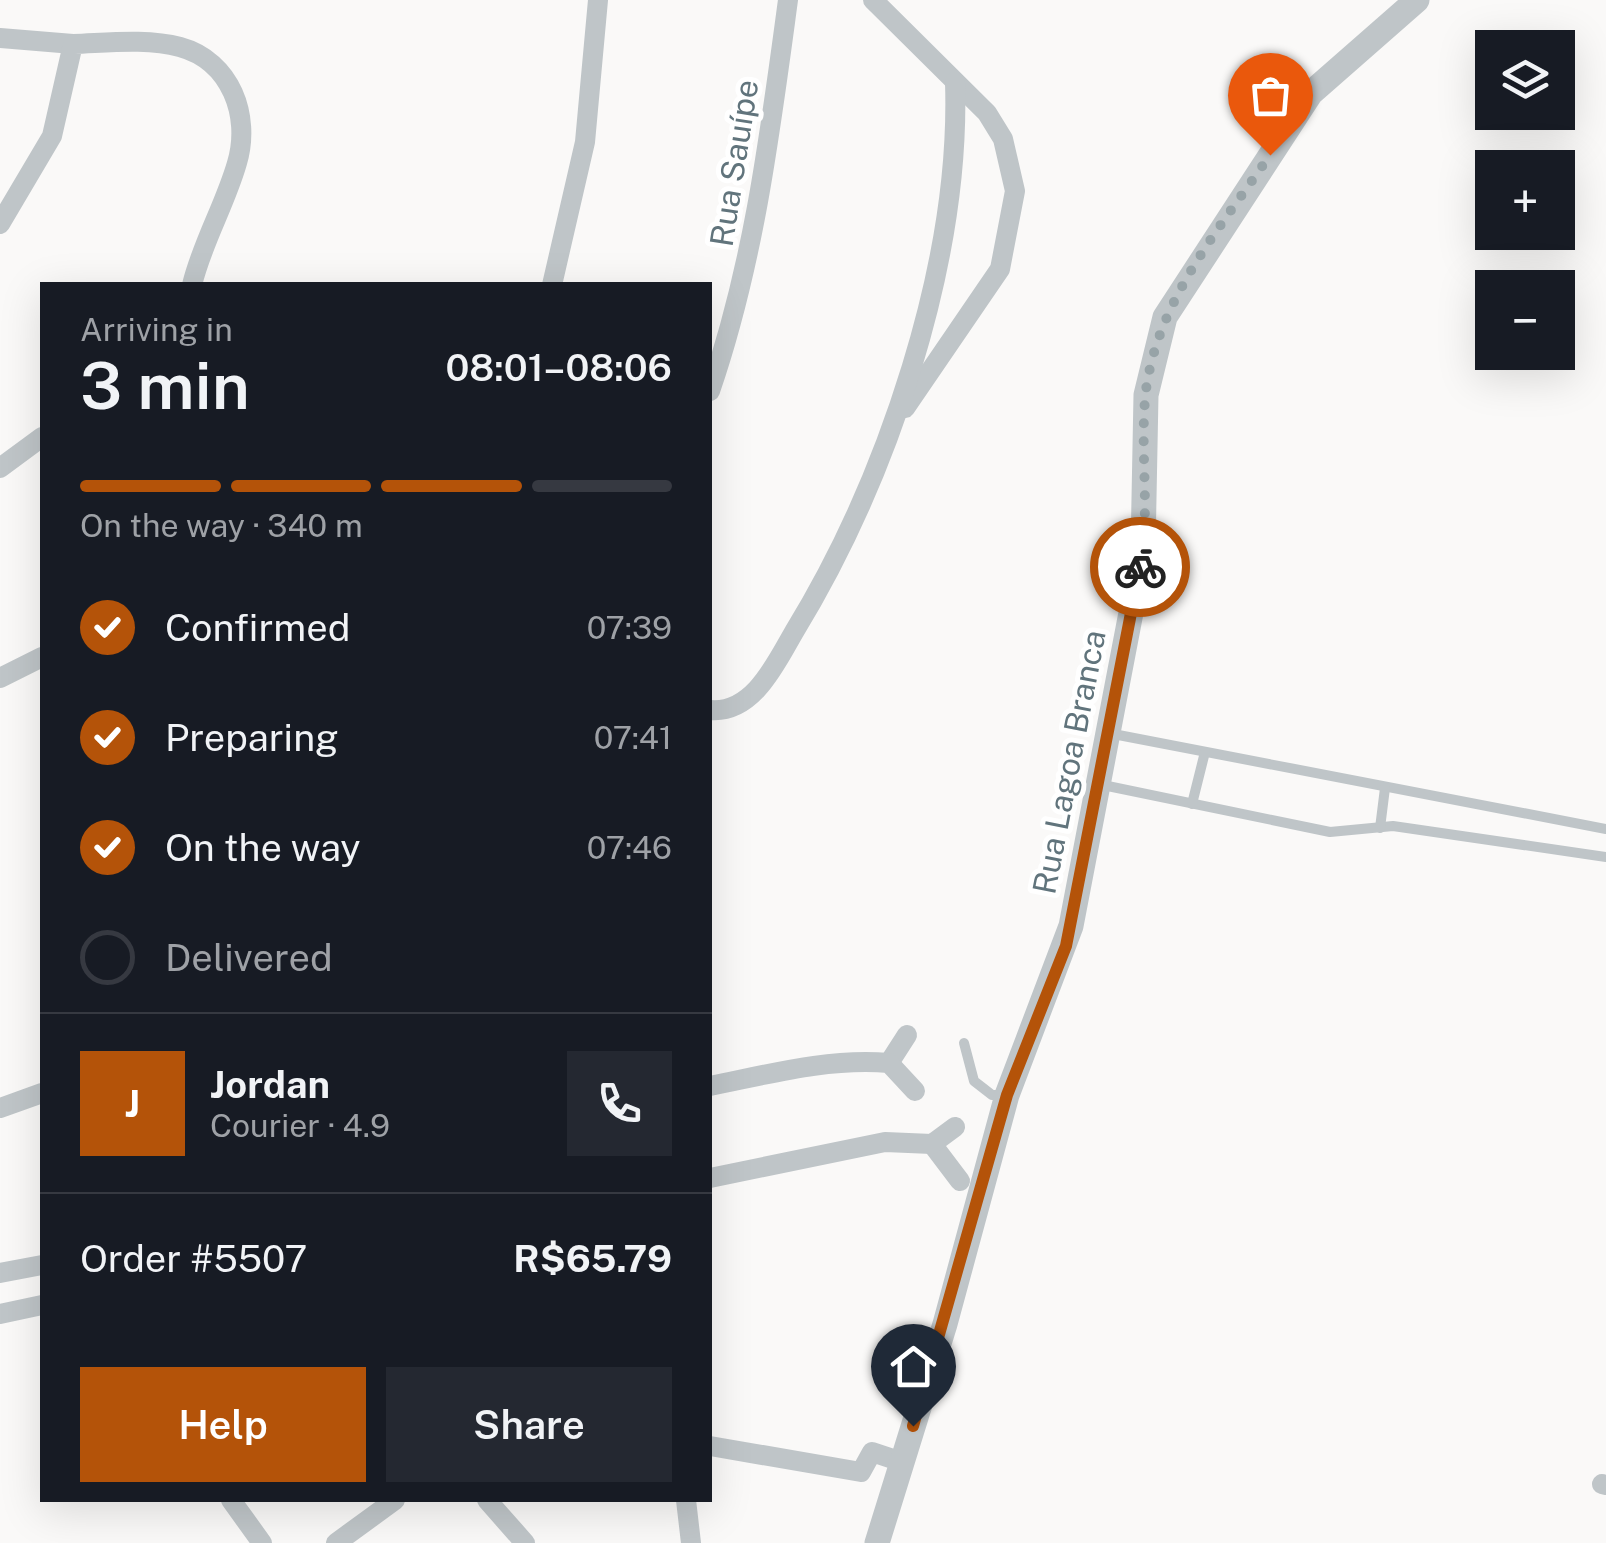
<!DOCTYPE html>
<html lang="en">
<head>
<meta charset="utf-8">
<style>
  :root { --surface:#171b24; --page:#242831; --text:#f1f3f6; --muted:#9ea1a6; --line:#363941; --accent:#b45309 }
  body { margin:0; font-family:"Public Sans",sans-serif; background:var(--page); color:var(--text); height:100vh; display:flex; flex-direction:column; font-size:38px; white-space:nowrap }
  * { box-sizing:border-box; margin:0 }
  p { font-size:32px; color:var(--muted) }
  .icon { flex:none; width:55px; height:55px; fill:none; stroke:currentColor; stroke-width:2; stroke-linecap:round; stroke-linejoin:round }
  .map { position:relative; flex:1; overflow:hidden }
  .side { position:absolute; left:40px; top:282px; width:672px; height:1220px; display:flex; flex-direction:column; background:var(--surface); border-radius:0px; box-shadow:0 10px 40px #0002 }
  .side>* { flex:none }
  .controls { position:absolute; left:1475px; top:30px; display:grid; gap:20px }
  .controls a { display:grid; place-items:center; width:100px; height:100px; border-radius:0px; background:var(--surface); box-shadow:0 10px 40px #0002; font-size:50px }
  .pin { position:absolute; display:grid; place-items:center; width:85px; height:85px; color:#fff; margin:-102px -42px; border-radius:50% 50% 50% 0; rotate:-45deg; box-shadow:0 0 10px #0007 }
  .pin .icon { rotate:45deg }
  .courier { position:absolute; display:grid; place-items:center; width:100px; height:100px; margin:-50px; border:8px solid #b45309; border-radius:50%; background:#fff; color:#222; box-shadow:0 2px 12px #0007 }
  .head em { font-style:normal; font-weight:600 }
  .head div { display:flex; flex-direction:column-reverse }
  .head { display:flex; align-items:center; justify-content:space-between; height:170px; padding:0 40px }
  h1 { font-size:65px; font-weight:600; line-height:75px }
  .bar { display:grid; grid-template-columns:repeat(4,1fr); gap:15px 10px; align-content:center; height:120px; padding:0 40px }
  .bar i { height:12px; border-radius:8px; background:var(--line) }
  .bar .selected { background:var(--accent) }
  .bar p { grid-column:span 4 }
  .line { display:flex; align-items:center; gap:25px; padding:0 40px; border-top:2px solid var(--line) }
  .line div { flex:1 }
  .round { display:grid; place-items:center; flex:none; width:105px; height:105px; border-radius:0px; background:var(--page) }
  ol { padding:0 40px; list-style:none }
  li { display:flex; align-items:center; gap:30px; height:110px }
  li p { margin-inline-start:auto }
  li .icon { padding:10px; border-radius:50%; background:var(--accent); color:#fff; stroke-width:4 }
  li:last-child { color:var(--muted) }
  li i { width:55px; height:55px; border:5px solid var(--line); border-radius:50% }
  .cta { display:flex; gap:20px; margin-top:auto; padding:20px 40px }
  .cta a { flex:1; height:115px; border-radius:0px; background:var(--accent); color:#fff; font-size:40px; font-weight:600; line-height:115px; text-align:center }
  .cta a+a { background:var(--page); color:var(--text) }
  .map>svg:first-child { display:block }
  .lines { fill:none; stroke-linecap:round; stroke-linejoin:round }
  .service { stroke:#bfc5c8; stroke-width:10 }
  .minor { stroke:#bfc5c8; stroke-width:20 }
  .tertiary { stroke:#bfc5c8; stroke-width:25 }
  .done { stroke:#97a3a7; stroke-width:10; stroke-dasharray:0 18 }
  .route { stroke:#b45309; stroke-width:12 }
  .labels { text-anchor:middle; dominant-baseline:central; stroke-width:10; stroke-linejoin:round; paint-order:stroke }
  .street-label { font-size:32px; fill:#61747c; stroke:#fff }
</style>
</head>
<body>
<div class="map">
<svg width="1606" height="1543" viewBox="0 0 1606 1543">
  <rect width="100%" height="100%" fill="#faf9f8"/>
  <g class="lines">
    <!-- service -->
    <g class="service">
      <path d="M 1108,733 L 1606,829"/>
      <path d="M 1098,784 L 1330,832 L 1393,826 L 1606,857"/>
      <path d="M 1192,804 L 1205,752"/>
      <path d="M 1380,828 L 1385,788"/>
      <path d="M 964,1043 L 974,1081 L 992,1095 L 1006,1095"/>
    </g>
    <!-- minor -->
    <g class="minor">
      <path d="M 873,0 L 987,113 L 1003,139 L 1015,191 L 1000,269 L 905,408"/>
      <path d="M 0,38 L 73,44"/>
      <path d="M 0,224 L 52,136 L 73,44 C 106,43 147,38 180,47 C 231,61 251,116 237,163 C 225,205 202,243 192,285"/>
      <path d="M 552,285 L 585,142 L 598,0"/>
      <path d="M 710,391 C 754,263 770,133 788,0"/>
      <path d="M 0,468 L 42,437"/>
      <path d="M 0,678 L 42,657"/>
      <path d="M 710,710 C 753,714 776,663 794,632 C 887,480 961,262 955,82"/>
      <path d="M 889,1063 L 907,1035"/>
      <path d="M 710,1086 C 770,1074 827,1058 889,1063 L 915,1091"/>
      <path d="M 0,1108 L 42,1093"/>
      <path d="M 932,1144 L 960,1181"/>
      <path d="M 710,1178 L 885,1142 L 932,1144 L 955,1127"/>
      <path d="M 0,1273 L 42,1265"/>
      <path d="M 0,1314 L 42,1305"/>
      <path d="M 710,1446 L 861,1472 L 872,1452 L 902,1462"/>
      <path d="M 1602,1484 L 1606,1485"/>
      <path d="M 231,1500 L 262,1543"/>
      <path d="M 487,1500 L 525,1543"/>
      <path d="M 686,1500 L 691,1543"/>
      <path d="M 336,1543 L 395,1500"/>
    </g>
    <!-- tertiary -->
    <path class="tertiary" d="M 877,1543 L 945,1324 L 1007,1095 L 1071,926 L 1143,550 L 1146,395 L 1165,317 L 1311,93 L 1417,0"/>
  </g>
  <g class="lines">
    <!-- done -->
    <path class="done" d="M 1140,567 C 1151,508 1139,449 1146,390 C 1158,300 1220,228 1270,155"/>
    <!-- route -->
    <path class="route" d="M 913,1426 L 1007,1095 L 1066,946 L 1140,567"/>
  </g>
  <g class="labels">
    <!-- street labels -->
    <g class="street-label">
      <text transform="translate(734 163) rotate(-81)">Rua Sauípe</text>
      <text transform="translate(1069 762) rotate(-79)">Rua Lagoa Branca</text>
    </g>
  </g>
</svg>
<div class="controls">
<a><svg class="icon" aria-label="layers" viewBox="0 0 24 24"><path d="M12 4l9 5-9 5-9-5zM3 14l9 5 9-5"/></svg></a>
<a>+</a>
<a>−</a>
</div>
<div class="pin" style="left:1270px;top:155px;background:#ea580c"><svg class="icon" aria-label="bag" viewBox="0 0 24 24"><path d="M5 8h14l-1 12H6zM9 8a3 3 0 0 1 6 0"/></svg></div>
<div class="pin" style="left:913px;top:1426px;background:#1f2937"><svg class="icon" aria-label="home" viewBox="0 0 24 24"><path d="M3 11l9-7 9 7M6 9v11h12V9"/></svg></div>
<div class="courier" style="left:1140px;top:567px"><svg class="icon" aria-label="bike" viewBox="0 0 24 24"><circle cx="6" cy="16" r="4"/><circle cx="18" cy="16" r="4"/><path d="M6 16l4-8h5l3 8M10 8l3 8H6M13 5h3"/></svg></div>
<section class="side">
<div class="head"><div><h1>3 min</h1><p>Arriving in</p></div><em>08:01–08:06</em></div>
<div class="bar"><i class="selected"></i><i class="selected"></i><i class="selected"></i><i></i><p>On the way · 340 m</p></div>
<ol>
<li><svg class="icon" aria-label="check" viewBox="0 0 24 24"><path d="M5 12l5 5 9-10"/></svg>Confirmed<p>07:39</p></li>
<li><svg class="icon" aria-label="check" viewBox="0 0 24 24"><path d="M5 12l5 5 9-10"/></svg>Preparing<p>07:41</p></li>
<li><svg class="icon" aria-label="check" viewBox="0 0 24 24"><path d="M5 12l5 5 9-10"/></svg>On the way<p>07:46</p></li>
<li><i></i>Delivered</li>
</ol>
<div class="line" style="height:180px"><b class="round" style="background:var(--accent);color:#fff">J</b><div><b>Jordan</b><p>Courier · 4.9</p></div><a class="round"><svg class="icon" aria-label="phone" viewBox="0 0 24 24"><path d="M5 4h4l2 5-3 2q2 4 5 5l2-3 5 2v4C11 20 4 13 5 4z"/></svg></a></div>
<div class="line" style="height:130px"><div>Order #5507</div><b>R$65.79</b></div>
<div class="cta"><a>Help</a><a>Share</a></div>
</section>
</div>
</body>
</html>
